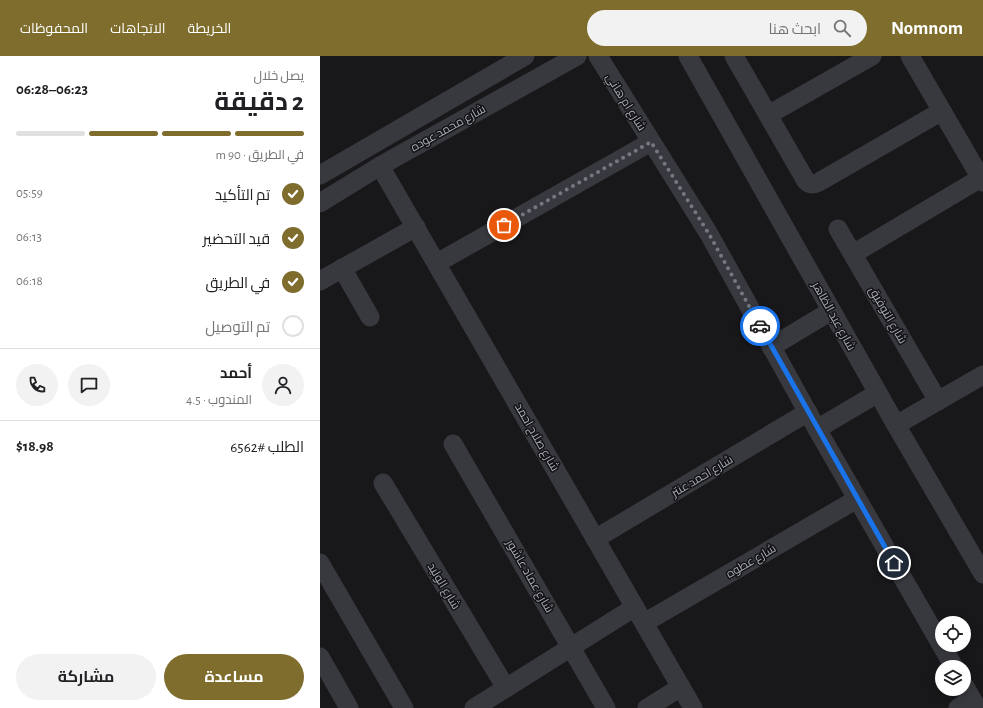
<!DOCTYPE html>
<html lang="ar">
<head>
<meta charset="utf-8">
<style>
  :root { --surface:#fff; --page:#f2f2f2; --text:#202124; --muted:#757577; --line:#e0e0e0; --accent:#7e6d2c }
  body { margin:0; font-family:"Alegreya Sans",Cairo,sans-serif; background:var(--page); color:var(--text); direction:rtl; height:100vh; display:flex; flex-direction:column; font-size:15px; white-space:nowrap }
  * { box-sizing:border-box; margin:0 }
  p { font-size:13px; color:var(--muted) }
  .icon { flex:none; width:22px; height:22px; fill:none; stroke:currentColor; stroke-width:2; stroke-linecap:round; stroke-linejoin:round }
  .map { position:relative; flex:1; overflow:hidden; direction:ltr }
  .details { display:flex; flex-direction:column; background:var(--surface); width:320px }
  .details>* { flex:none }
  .controls { position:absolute; left:615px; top:560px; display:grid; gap:8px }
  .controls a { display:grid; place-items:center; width:36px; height:36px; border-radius:50%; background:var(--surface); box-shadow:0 2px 10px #0003; font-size:20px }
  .pin { position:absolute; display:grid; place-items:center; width:34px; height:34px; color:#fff; margin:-17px; border:2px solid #fff; border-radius:50%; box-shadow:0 1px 4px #0007 }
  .courier { position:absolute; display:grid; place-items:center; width:40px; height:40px; margin:-20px; border:3px solid #1a73e8; border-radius:50%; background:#fff; color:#222; box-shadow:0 1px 5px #0007 }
  .head em { font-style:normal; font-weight:700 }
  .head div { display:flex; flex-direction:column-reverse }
  .head { display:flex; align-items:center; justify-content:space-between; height:68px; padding:0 16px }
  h1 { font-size:26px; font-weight:700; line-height:30px }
  .bar { display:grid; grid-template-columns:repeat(4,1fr); gap:6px 4px; align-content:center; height:48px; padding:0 16px }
  .bar i { height:5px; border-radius:3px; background:var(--line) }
  .bar .active { background:var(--accent) }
  .bar p { grid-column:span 4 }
  .line { display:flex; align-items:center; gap:10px; padding:0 16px; border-top:1px solid var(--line) }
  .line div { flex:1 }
  .round { display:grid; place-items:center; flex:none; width:42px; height:42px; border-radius:21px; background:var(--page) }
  ol { padding:0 16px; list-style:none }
  li { display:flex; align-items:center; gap:12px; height:44px }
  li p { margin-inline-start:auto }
  li .icon { padding:4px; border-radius:50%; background:var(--accent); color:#fff; stroke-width:4 }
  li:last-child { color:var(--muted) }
  li i { width:22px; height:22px; border:2px solid var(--line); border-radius:50% }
  .cta { display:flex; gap:8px; margin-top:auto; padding:8px 16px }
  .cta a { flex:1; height:46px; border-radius:24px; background:var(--accent); color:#fff; font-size:16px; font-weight:700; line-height:46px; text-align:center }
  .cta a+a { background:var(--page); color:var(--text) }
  header { display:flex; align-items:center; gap:24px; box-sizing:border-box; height:56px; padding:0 20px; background:var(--accent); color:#fff }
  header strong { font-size:19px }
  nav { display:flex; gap:22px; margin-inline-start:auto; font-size:14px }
  .search { width:280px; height:36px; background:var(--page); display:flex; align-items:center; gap:10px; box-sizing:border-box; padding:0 14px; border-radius:22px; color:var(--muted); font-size:15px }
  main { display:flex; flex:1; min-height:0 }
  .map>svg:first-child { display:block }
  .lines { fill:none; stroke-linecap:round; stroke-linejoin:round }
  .street { stroke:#38393e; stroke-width:19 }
  .done { stroke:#767881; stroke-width:4; stroke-dasharray:0 7.2 }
  .route { stroke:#1a73e8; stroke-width:5 }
  .labels { text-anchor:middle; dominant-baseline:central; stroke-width:3; stroke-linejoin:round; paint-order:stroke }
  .street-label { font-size:12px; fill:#a9acb9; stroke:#131214 }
</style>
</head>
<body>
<header>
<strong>Nomnom</strong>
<div class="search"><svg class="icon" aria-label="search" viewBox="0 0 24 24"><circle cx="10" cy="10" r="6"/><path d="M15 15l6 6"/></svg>ابحث هنا</div>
<nav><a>الخريطة</a><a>الاتجاهات</a><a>المحفوظات</a></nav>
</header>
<main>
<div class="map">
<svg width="663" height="652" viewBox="0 0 663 652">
  <rect width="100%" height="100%" fill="#181719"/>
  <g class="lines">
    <!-- street -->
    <g class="street">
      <path d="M 278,0 L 389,178 L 497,373 L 634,611"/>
      <path d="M 368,0 L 576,369 L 663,518"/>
      <path d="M 414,0 L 486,125 C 490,129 493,129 499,126 L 622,55"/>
      <path d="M 590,0 L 663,126"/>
      <path d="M 448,59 L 552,0"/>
      <path d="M 60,110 L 373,652"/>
      <path d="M 0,119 L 205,0"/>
      <path d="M 0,147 L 60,110 L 257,0"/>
      <path d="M 518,173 L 618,345"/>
      <path d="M 533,198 L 661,122"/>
      <path d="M 117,207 L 331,86"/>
      <path d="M 22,212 L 50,261"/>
      <path d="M 0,225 L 96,171"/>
      <path d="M 451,291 L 511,255"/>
      <path d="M 576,369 L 663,319"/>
      <path d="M 497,373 L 558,337"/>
      <path d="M 133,388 L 286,652"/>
      <path d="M 63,427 L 186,632"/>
      <path d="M 275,483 L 488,356"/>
      <path d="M 0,507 L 84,652"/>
      <path d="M 324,567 L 537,443"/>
      <path d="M 0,601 L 29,652"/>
      <path d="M 644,629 L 657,652"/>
      <path d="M 154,652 L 315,551"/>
      <path d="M 327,652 L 361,631"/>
      <path d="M 638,652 L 652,643"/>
    </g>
  </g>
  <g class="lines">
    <!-- done -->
    <path class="done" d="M 184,169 L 331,86 L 389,178 L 440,270"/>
    <!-- route -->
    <path class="route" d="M 440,270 L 574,507"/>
  </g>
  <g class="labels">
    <!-- street labels -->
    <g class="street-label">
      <text transform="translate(306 46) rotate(58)">شارع ام هاني</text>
      <text transform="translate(128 72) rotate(-29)">شارع محمد عوده</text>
      <text transform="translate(568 259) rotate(60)">شارع التوفيق</text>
      <text transform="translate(514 260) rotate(61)">شارع عبد الظاهر</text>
      <text transform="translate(217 381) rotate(60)">شارع صلاح احمد</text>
      <text transform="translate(382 420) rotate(-31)">شارع احمد عنتر</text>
      <text transform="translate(431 505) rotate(-30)">شارع عطوه</text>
      <text transform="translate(210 520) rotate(60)">شارع عماد عاشور</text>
      <text transform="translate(124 530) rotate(59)">شارع الوليد</text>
    </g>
  </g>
</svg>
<div class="controls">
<a><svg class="icon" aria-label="locate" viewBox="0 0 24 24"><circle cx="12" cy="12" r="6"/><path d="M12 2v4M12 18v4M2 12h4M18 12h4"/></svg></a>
<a><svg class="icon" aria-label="layers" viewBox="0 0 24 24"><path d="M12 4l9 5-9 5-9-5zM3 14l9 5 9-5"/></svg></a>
</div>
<div class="pin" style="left:184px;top:169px;background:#ea580c"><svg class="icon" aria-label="bag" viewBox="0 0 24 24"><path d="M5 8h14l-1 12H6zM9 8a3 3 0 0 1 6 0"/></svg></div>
<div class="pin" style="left:574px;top:507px;background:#1f2937"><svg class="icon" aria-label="home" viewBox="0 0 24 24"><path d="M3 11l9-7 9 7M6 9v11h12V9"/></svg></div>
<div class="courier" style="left:440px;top:270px"><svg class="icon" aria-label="car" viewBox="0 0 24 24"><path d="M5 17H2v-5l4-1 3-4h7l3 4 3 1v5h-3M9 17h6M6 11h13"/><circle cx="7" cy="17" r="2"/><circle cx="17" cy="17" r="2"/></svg></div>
</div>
<section class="details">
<div class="head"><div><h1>2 دقيقة</h1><p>يصل خلال</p></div><em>06:23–06:28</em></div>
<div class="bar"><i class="active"></i><i class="active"></i><i class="active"></i><i></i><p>في الطريق · 90 m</p></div>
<ol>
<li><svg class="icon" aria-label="check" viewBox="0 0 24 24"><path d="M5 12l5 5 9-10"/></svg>تم التأكيد<p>05:59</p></li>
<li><svg class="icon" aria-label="check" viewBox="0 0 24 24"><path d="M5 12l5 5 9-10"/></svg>قيد التحضير<p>06:13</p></li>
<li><svg class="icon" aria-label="check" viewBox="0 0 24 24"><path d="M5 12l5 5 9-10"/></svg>في الطريق<p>06:18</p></li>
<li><i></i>تم التوصيل</li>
</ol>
<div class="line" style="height:72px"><a class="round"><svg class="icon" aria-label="person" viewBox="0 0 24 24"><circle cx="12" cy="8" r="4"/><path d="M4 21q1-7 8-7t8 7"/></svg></a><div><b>أحمد</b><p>المندوب · 4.5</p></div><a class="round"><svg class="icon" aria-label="chat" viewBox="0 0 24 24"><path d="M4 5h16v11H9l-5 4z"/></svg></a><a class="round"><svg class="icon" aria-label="phone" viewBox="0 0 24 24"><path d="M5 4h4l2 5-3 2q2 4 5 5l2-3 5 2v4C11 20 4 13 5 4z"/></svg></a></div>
<div class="line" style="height:52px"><div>الطلب #6562</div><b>$18.98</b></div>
<div class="cta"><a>مساعدة</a><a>مشاركة</a></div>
</section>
</main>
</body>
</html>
